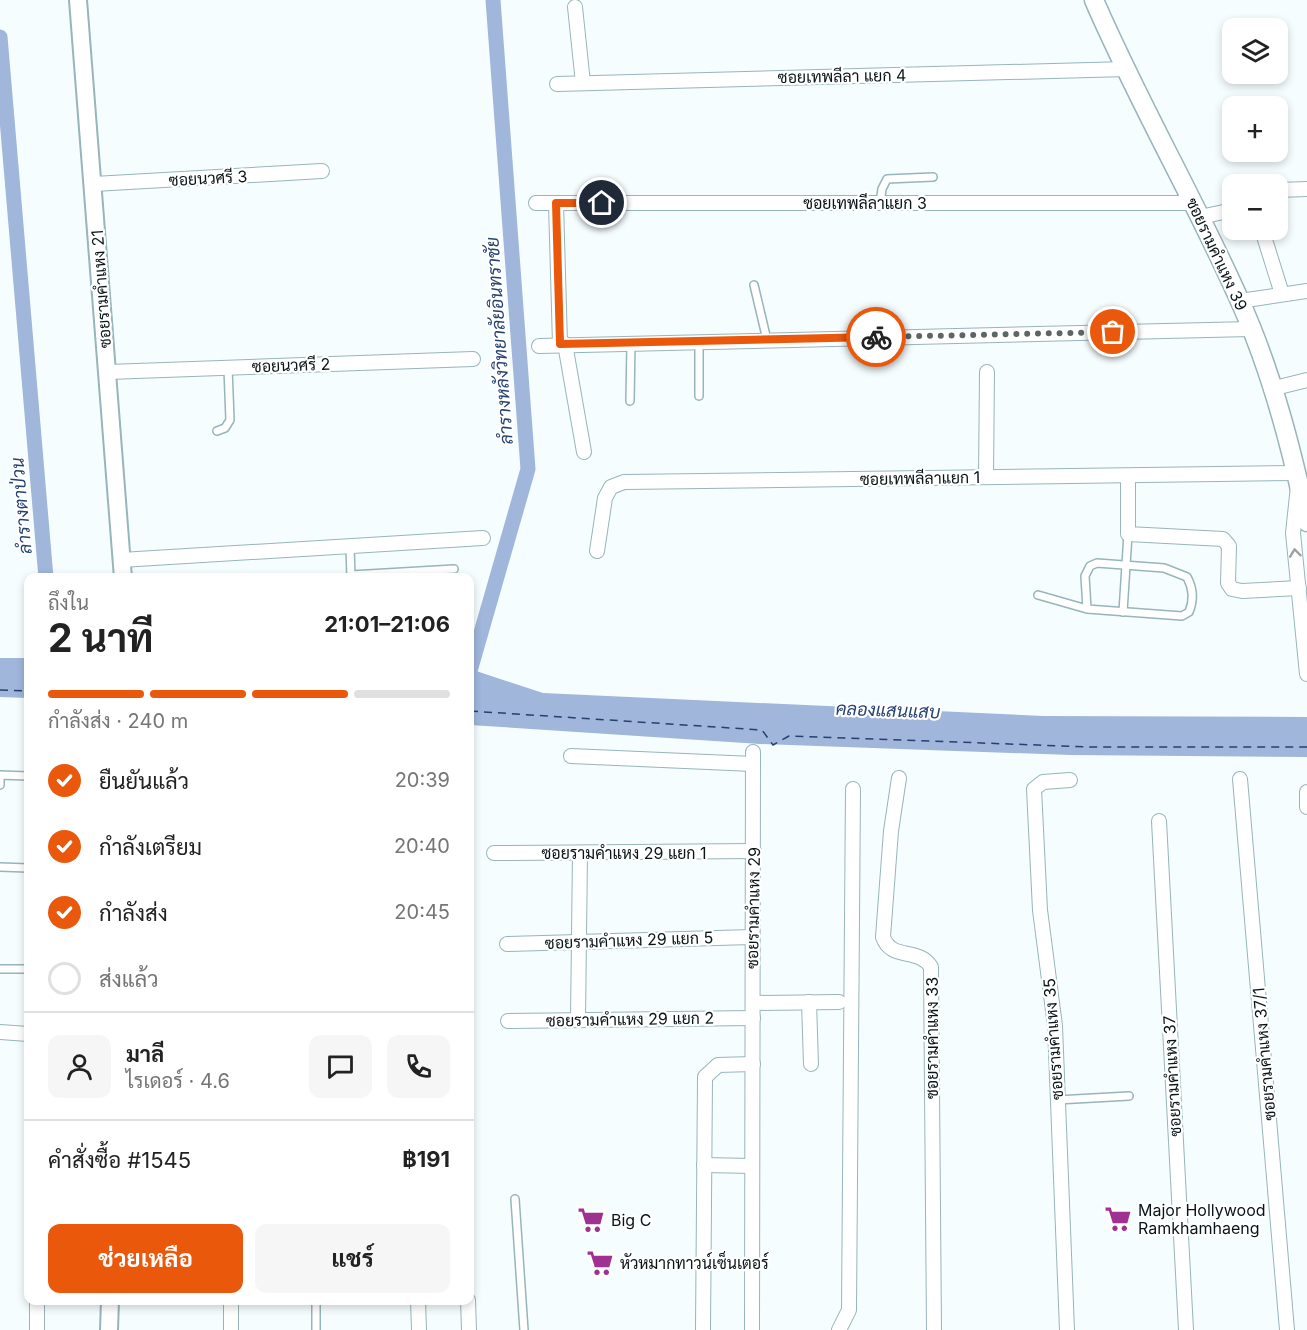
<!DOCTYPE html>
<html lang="th">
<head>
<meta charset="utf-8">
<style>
  :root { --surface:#fff; --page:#f6f6f6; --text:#222; --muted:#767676; --line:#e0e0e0; --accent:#ea580c }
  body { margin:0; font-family:Inter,Sarabun,sans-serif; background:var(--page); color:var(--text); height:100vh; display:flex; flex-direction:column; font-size:22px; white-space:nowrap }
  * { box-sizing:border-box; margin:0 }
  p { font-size:20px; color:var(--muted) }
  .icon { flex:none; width:33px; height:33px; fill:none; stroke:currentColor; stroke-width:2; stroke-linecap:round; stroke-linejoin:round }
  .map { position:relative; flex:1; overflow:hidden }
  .panel { position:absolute; left:24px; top:573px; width:450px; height:732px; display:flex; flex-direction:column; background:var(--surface); border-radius:12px; box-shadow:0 3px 9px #0003 }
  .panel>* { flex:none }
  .fabs { position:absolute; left:1222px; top:18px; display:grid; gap:12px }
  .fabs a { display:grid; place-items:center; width:66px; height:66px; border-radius:12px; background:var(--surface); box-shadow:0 3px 9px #0003; font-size:30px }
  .pin { position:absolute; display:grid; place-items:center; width:51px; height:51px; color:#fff; margin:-26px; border:3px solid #fff; border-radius:50%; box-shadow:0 2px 6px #0007 }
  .courier { position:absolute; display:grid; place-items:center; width:60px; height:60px; margin:-30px; border:4px solid #ea580c; border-radius:50%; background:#fff; color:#222; box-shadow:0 2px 8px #0007 }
  .headline em { font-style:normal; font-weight:700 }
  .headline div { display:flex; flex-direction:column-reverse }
  .headline { display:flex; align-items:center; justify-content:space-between; height:102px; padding:0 24px }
  h1 { font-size:39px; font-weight:700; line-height:45px }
  .bar { display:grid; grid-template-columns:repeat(4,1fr); gap:9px 6px; align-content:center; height:72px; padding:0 24px }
  .bar i { height:8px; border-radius:4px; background:var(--line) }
  .bar .selected { background:var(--accent) }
  .bar p { grid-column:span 4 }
  .line { display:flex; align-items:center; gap:15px; padding:0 24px; border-top:2px solid var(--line) }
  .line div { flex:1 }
  .round { display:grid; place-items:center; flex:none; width:63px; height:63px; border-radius:12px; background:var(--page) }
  ol { padding:0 24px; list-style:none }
  li { display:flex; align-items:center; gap:18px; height:66px }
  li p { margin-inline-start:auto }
  li .icon { padding:6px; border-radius:50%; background:var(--accent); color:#fff; stroke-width:4 }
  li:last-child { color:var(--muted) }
  li i { width:33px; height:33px; border:3px solid var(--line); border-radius:50% }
  .cta { display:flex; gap:12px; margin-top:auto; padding:12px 24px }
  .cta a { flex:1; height:69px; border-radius:12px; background:var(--accent); color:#fff; font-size:24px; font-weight:700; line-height:69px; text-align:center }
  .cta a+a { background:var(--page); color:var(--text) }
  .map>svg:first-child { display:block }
  .water { fill:#a0b6db }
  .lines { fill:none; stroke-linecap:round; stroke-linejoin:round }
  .canal { stroke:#a0b6db; stroke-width:15 }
  .ferry { stroke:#254170; stroke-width:1.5; stroke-dasharray:8 6; stroke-linecap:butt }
  .service-casing { stroke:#97b5ba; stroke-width:10 }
  .minor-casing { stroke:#97b5ba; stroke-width:16 }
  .tertiary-casing { stroke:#97b5ba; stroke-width:20 }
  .secondary-casing { stroke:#97b5ba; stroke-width:21 }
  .service { stroke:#fff; stroke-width:7 }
  .minor { stroke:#fff; stroke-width:14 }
  .tertiary { stroke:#fff; stroke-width:16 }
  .secondary { stroke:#fff; stroke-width:18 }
  .oneway { stroke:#9da1a2 }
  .done { stroke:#5c6667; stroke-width:6; stroke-dasharray:0 10.8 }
  .route { stroke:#ea580c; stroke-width:8 }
  .labels { text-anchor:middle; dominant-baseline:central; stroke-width:4.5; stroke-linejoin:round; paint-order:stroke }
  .street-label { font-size:16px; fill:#091416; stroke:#fff }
  .poi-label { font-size:16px; fill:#091416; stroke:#fff; text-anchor:start }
  .water-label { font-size:18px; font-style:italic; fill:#254170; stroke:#fff }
</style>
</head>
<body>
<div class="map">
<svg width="1307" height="1330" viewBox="0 0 1307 1330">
  <rect width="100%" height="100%" fill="#f6fdfe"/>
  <!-- water -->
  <g class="water">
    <path d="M 0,658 L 28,658 L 28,698 L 0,697 Z"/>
    <path d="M 470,669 L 543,693 L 1043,716 L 1307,717 L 1307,757 L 1071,755 L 760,744 L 470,725 Z"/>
  </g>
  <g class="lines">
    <!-- canal -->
    <g class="canal">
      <path d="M 0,37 L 46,578"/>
      <path d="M 470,671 L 528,469 L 493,0"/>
    </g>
    <!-- ferry -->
    <g class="ferry">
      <path d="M 0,690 L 28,691"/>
      <path d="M 470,711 L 762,730 L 773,745 L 789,736 L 1092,747 L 1307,747"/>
    </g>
    <!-- service casing -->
    <g class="service-casing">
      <g id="service">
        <path d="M 880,203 L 882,189 L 887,179 L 933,177"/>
        <path d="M 754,285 L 767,340"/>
        <path d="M 699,396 L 699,341"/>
        <path d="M 630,401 L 631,343"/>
        <path d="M 217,431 L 225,428 L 230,420 L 228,368"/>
        <path d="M 350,546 L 351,578"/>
        <path d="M 351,575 L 454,569"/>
        <path d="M 1038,595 L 1087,609 L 1182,616 L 1189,612 C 1194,600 1193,588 1187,577 L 1164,568 L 1097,563 L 1090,566 L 1085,576 L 1087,609"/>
        <path d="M 1123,612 L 1128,534"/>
        <path d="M 0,785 L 0,775 L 28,776"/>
        <path d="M 0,867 L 28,868"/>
        <path d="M 0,969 L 28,969"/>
        <path d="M 1057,1100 L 1129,1096"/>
        <path d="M 515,1199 L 524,1330"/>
        <path d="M 316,1300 L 316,1330"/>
      </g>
    </g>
    <!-- minor casing -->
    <g class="minor-casing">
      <g id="minor">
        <path d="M 575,7 L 583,83"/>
        <path d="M 557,84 L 1127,69"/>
        <path d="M 94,184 L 322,171"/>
        <path d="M 1278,190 L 1307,189"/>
        <path d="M 536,203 L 1193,203"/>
        <path d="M 556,203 L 560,344"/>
        <path d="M 1200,217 L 1233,210"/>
        <path d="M 1262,230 L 1282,294"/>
        <path d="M 1240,301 L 1307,291"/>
        <path d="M 565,344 L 584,452"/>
        <path d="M 539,346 L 1251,329"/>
        <path d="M 108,372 L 473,359"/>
        <path d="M 1271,389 L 1307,380"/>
        <path d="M 986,477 L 987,372"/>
        <path d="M 1128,477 L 1128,534 L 1223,539 L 1229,546 L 1228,583 L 1232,589 L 1242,591 L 1299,588"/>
        <path d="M 1298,486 L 1293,533 L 1307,674"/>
        <path d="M 597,551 L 605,498 L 611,487 L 624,482 L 1297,473"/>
        <path d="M 121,560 L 483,538"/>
        <path d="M 571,756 L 753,764"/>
        <path d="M 899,778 L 891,831 L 883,937 C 891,961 919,947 931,967 L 934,1330"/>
        <path d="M 1240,779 L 1287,1330"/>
        <path d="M 1307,792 L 1307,807"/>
        <path d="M 1159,821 L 1186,1330"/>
        <path d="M 494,853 L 754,851"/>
        <path d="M 507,944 L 752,937"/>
        <path d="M 809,1002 L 811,1064"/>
        <path d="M 753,1003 L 839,1002"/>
        <path d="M 578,1020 L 580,853"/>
        <path d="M 508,1021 L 753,1018"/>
        <path d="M 0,1032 L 28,1034"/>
        <path d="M 704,1165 L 752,1166"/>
        <path d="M 37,1300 L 37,1330"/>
        <path d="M 418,1300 L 419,1330"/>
        <path d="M 468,1300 L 469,1330"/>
        <path d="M 231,1330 L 231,1300"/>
        <path d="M 703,1330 L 705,1077 L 718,1065 L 753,1064"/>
        <path d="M 752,1330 L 753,752"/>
        <path d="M 839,1330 L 849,1310 L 853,789"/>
        <path d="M 1067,1330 L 1055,1026 L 1040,910 L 1034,789 L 1043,782 L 1070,780"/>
      </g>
    </g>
    <!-- tertiary casing -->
    <g class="tertiary-casing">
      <g id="tertiary">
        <path d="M 78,0 L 123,578"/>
        <path d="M 109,1330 L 110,1300"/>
      </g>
    </g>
    <!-- secondary casing -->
    <g class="secondary-casing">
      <path id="secondary" d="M 1094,0 C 1138,102 1194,198 1239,299 C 1270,367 1292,449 1307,522"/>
    </g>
    <!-- service -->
    <use href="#service" class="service"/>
    <!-- minor -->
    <use href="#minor" class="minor"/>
    <!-- tertiary -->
    <use href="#tertiary" class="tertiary"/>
    <!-- secondary -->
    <use href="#secondary" class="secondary"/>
  </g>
  <!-- one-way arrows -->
  <defs><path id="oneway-chevron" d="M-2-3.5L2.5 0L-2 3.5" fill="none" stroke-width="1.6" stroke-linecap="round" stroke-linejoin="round" transform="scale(1.5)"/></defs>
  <use class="oneway" href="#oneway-chevron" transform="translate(1295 553) rotate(-97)"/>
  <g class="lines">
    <!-- done -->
    <path class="done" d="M 876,337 L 1113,332"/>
    <!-- route -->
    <path class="route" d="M 602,203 L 556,203 L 560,344 L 876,337"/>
  </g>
  <!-- icons -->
  <defs>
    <g id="supermarket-bare" transform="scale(2.07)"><path d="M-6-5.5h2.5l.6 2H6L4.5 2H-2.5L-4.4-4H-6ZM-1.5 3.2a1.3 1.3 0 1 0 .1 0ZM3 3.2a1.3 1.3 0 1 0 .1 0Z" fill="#9f3190" stroke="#fff" stroke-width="2.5" paint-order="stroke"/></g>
  </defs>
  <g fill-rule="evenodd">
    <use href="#supermarket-bare" x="1118" y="1219"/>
    <use href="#supermarket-bare" x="591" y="1220"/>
    <use href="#supermarket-bare" x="600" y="1263"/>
  </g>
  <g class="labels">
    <!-- street labels -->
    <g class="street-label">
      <text transform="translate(842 76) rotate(-1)">ซอยเทพลีลา แยก 4</text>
      <text transform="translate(208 178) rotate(-3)">ซอยนวศรี 3</text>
      <text x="865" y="203">ซอยเทพลีลาแยก 3</text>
      <text transform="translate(1217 254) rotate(65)">ซอยรามคำแหง 39</text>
      <text transform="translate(101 289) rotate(-94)">ซอยรามคำแหง 21</text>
      <text transform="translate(291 365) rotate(-2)">ซอยนวศรี 2</text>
      <text transform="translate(920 478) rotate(-1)">ซอยเทพลีลาแยก 1</text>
      <text x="624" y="853">ซอยรามคำแหง 29 แยก 1</text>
      <text transform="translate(753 908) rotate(-89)">ซอยรามคำแหง 29</text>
      <text transform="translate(629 940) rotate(-2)">ซอยรามคำแหง 29 แยก 5</text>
      <text transform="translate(630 1019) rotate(-1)">ซอยรามคำแหง 29 แยก 2</text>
      <text transform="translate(932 1038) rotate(-90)">ซอยรามคำแหง 33</text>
      <text transform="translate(1053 1039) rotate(-94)">ซอยรามคำแหง 35</text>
      <text transform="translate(1264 1054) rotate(-95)">ซอยรามคำแหง 37/1</text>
      <text transform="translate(1172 1076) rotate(-93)">ซอยรามคำแหง 37</text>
    </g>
    <!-- poi labels -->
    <g class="poi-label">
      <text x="1138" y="1210">Major Hollywood<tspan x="1138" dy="18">Ramkhamhaeng</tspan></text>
      <text x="611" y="1220">Big C</text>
      <text x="620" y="1263">หัวหมากทาวน์เซ็นเตอร์</text>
    </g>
    <!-- water labels -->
    <g class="water-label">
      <text transform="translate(499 341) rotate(-94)">ลำรางหลังวิทยาลัยอินทราชัย</text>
      <text transform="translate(21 506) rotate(-95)">ลำรางตาป่วน</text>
      <text transform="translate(888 710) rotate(2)">คลองแสนแสบ</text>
    </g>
  </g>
</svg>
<div class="fabs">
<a><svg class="icon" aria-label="layers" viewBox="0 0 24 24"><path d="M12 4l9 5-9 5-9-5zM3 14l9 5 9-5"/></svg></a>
<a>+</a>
<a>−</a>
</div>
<div class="pin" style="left:1113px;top:332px;background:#ea580c"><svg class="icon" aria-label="bag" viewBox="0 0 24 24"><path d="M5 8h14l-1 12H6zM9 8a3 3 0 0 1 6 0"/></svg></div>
<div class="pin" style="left:602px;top:203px;background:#1f2937"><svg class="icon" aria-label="home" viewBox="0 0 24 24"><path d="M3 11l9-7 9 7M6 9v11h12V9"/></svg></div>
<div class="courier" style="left:876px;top:337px"><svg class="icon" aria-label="bike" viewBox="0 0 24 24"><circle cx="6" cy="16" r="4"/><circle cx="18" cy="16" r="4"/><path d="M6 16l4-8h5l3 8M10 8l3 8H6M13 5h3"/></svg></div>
<section class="panel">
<div class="headline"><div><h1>2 นาที</h1><p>ถึงใน</p></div><em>21:01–21:06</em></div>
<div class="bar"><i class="selected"></i><i class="selected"></i><i class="selected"></i><i></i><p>กำลังส่ง · 240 m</p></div>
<ol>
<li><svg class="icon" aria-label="check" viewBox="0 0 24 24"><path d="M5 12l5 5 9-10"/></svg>ยืนยันแล้ว<p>20:39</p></li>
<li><svg class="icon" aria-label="check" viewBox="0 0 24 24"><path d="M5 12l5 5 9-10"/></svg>กำลังเตรียม<p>20:40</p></li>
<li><svg class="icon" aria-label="check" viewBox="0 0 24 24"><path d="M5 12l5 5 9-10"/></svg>กำลังส่ง<p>20:45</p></li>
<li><i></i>ส่งแล้ว</li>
</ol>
<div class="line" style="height:108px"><a class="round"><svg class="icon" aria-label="person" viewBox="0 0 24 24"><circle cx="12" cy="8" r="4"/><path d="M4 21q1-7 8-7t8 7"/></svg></a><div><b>มาลี</b><p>ไรเดอร์ · 4.6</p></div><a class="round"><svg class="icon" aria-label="chat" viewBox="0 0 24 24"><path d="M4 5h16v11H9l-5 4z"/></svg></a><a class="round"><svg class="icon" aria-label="phone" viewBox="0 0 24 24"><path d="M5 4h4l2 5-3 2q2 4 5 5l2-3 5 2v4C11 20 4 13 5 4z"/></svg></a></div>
<div class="line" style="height:78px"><div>คำสั่งซื้อ #1545</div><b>฿191</b></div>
<div class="cta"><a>ช่วยเหลือ</a><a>แชร์</a></div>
</section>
</div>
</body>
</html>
